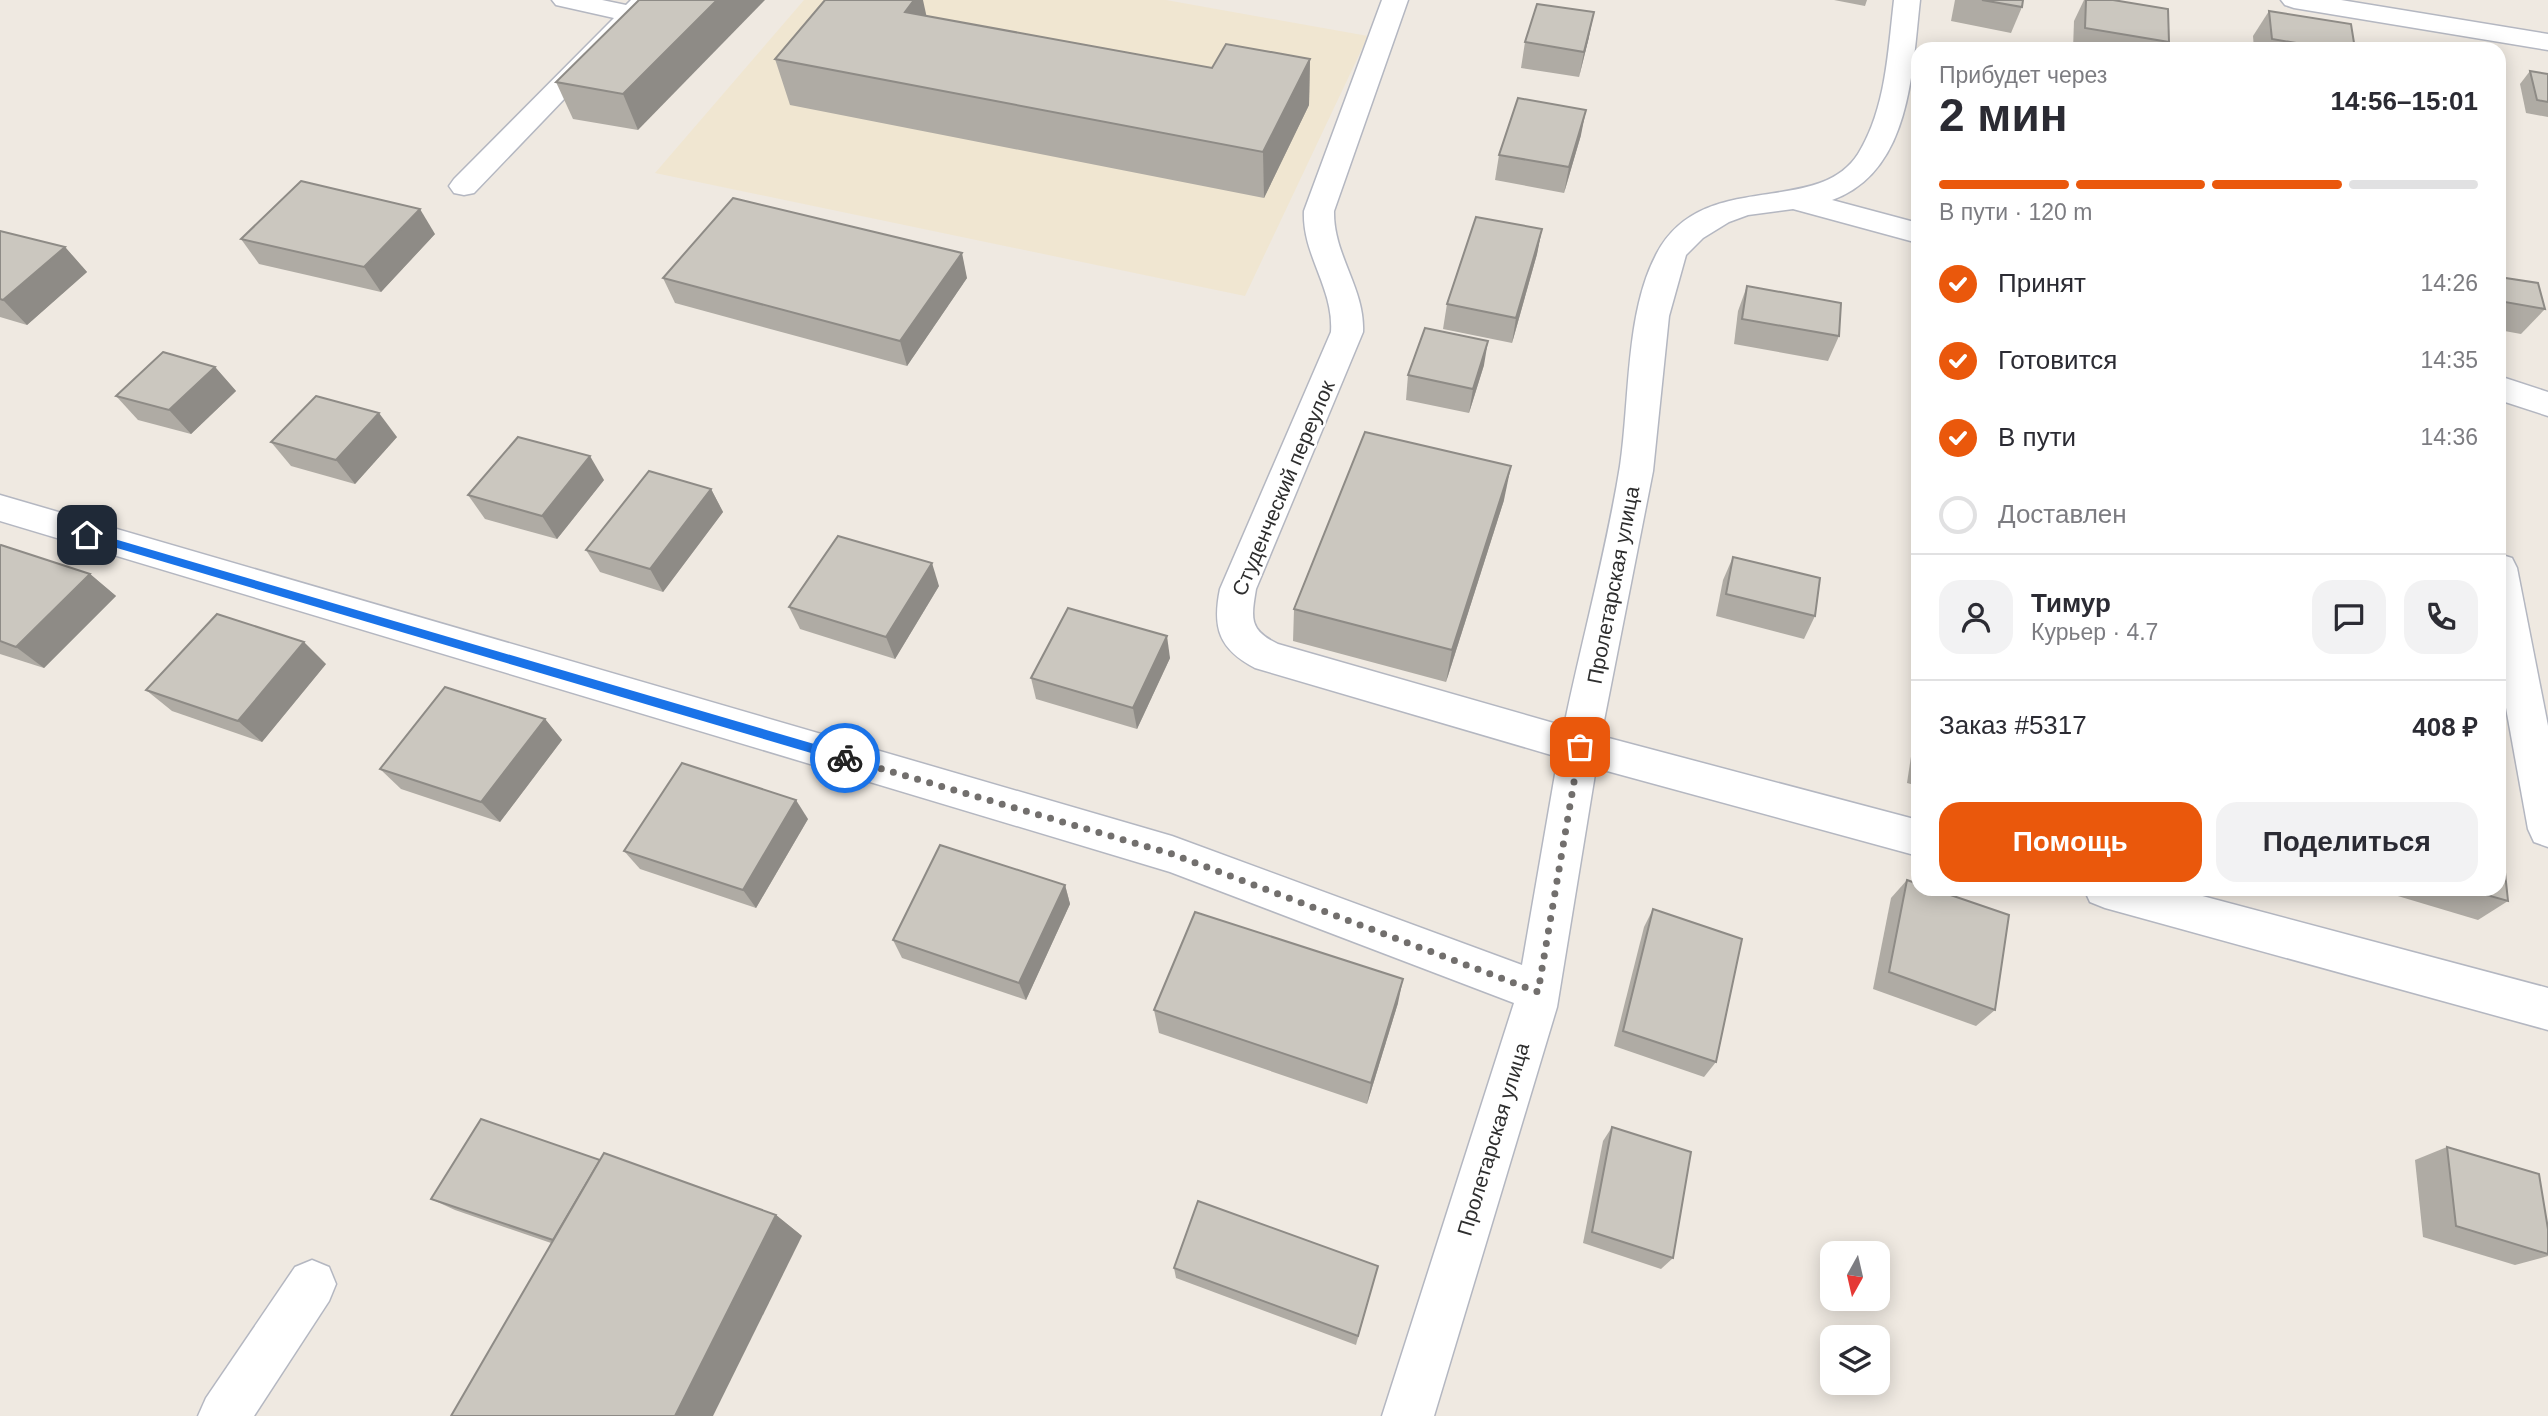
<!DOCTYPE html>
<html lang="ru">
<head>
<meta charset="utf-8">
<style>
  :root { --surface:#fff; --page:#f2f2f3; --text:#2b2b33; --muted:#7c7c81; --line:#e1e1e2; --accent:#ea580c }
  body { margin:0; font-family:Arial,sans-serif; background:var(--page); color:var(--text); height:100vh; display:flex; flex-direction:column; font-size:26px; white-space:nowrap }
  * { box-sizing:border-box; margin:0 }
  p { font-size:23px; color:var(--muted) }
  .icon { flex:none; width:38px; height:38px; fill:none; stroke:currentColor; stroke-width:2; stroke-linecap:round; stroke-linejoin:round }
  .map { position:relative; flex:1; overflow:hidden }
  .details { position:absolute; left:1911px; top:42px; width:595px; height:854px; display:flex; flex-direction:column; background:var(--surface); border-radius:21px; box-shadow:0 4px 18px #0003 }
  .details>* { flex:none }
  .needle { width:46px; rotate:188deg }
  .buttons { position:absolute; left:1820px; top:1241px; display:grid; gap:14px }
  .buttons a { display:grid; place-items:center; width:70px; height:70px; border-radius:14px; background:var(--surface); box-shadow:0 4px 18px #0003; font-size:35px }
  .pin { position:absolute; display:grid; place-items:center; width:60px; height:60px; color:#fff; margin:-30px; border-radius:14px; box-shadow:0 4px 10px #0006 }
  .courier { position:absolute; display:grid; place-items:center; width:70px; height:70px; margin:-35px; border:5px solid #1a73e8; border-radius:50%; background:#fff; color:#222; box-shadow:0 2px 9px #0007 }
  .head em { font-style:normal; font-weight:700 }
  .head div { display:flex; flex-direction:column-reverse }
  .head { display:flex; align-items:center; justify-content:space-between; height:119px; padding:0 28px }
  h1 { font-size:46px; font-weight:700; line-height:52px }
  .bar { display:grid; grid-template-columns:repeat(4,1fr); gap:10px 7px; align-content:center; height:84px; padding:0 28px }
  .bar i { height:9px; border-radius:5px; background:var(--line) }
  .bar .active { background:var(--accent) }
  .bar p { grid-column:span 4 }
  .line { display:flex; align-items:center; gap:18px; padding:0 28px; border-top:2px solid var(--line) }
  .line div { flex:1 }
  .round { display:grid; place-items:center; flex:none; width:74px; height:74px; border-radius:21px; background:var(--page) }
  ol { padding:0 28px; list-style:none }
  li { display:flex; align-items:center; gap:21px; height:77px }
  li p { margin-inline-start:auto }
  li .icon { padding:7px; border-radius:50%; background:var(--accent); color:#fff; stroke-width:4 }
  li:last-child { color:var(--muted) }
  li i { width:38px; height:38px; border:4px solid var(--line); border-radius:50% }
  .cta { display:flex; gap:14px; margin-top:auto; padding:14px 28px }
  .cta a { flex:1; height:80px; border-radius:21px; background:var(--accent); color:#fff; font-size:28px; font-weight:700; line-height:80px; text-align:center }
  .cta a+a { background:var(--page); color:var(--text) }
  .map>svg:first-child { display:block }
  .education { fill:#f0e6d1 }
  .lines { fill:none; stroke-linecap:round; stroke-linejoin:round }
  .minor-casing { stroke:#b4b7c1; stroke-width:3 }
  .minor { fill:#fff; fill-rule:evenodd }
  .wall { fill:#afaba4 }
  .shaded-wall { fill:#8e8b86 }
  .building { fill:#cbc7bf; stroke:#8e8b86; stroke-width:2 }
  .route { fill:#1a73e8 }
  .done { stroke:#726f6d; stroke-width:7; stroke-dasharray:0 12.6 }
  .labels { text-anchor:middle; dominant-baseline:central; stroke-width:5; stroke-linejoin:round; paint-order:stroke }
  .street-label { font-size:21px; fill:#2e2e2e; stroke:#fff }
</style>
</head>
<body>
<div class="map">
<svg width="2548" height="1416" viewBox="0 0 2548 1416">
  <rect width="100%" height="100%" fill="#efe9e1"/>
  <!-- education -->
  <path class="education" d="M 804,0 L 1166,0 L 1368,36 L 1245,296 L 655,173 Z"/>
  <g class="lines">
    <!-- minor casing -->
    <g class="minor-casing">
      <g id="minor">
        <path d="M 552,0 L 602,0 L 626,5 L 631,0 L 659,0 L 474,193 L 464,195 L 454,193 L 449,186 L 454,179 L 614,18 L 556,5 Z"/>
        <path d="M 1382,0 L 1408,0 L 1334,211 C 1333,255 1365,288 1363,332 L 1256,589 C 1251,619 1249,630 1278,644 L 1564,726 C 1582,639 1606,553 1620,466 C 1630,400 1625,312 1657,253 C 1703,167 1817,218 1858,154 C 1886,109 1888,51 1894,0 L 1920,0 C 1912,71 1911,172 1832,200 L 1918,223 L 1918,243 L 1793,209 L 1748,215 L 1729,222 L 1703,238 L 1686,255 L 1669,316 L 1653,471 L 1601,736 L 1918,820 L 1918,856 L 1596,768 L 1557,1007 L 1434,1416 L 1382,1416 L 1514,1003 L 1170,872 L 0,521 L 0,495 L 1172,836 L 1522,965 L 1558,757 L 1255,668 C 1219,649 1212,628 1220,589 L 1331,332 C 1334,288 1302,255 1304,211 Z"/>
        <path d="M 2281,0 L 2341,0 L 2548,34 L 2548,50 L 2294,8 L 2285,5 Z"/>
        <path d="M 2499,376 L 2548,392 L 2548,416 L 2499,400 Z"/>
        <path d="M 2499,554 L 2512,558 L 2517,568 L 2548,726 L 2548,847 L 2534,842 L 2528,829 L 2499,669 Z"/>
        <path d="M 2084,889 L 2176,889 L 2548,988 L 2548,1030 L 2105,908 L 2090,902 Z"/>
        <path d="M 312,1260 L 329,1267 L 336,1284 L 329,1301 L 254,1416 L 198,1416 L 206,1398 L 295,1267 Z"/>
      </g>
    </g>
    <!-- minor -->
    <use href="#minor" class="minor"/>
  </g>
  <!-- wall -->
  <g class="wall">
    <path d="M 639,0 L 638,130 L 573,119 L 556,82 Z"/>
    <path d="M 1834,0 L 1867,0 L 1865,6 Z"/>
    <path d="M 1955,0 L 2023,0 L 2022,7 L 2011,33 L 1951,21 Z"/>
    <path d="M 2084,0 L 2113,0 L 2169,42 L 2165,49 L 2073,49 L 2074,21 Z"/>
    <path d="M 2269,11 L 2355,49 L 2254,49 L 2253,36 Z"/>
    <path d="M 927,16 L 1212,68 L 1310,59 L 1309,105 L 1264,198 L 790,105 L 775,59 Z"/>
    <path d="M 1589,37 L 1579,77 L 1521,68 L 1525,42 Z"/>
    <path d="M 2530,71 L 2548,74 L 2548,117 L 2526,113 L 2520,84 Z"/>
    <path d="M 1581,135 L 1564,193 L 1495,180 L 1499,155 Z"/>
    <path d="M 1542,229 L 1537,254 L 1512,343 L 1443,329 L 1447,304 Z"/>
    <path d="M 0,231 L 65,247 L 87,272 L 27,325 L 0,317 Z"/>
    <path d="M 435,234 L 381,292 L 259,264 L 241,239 Z"/>
    <path d="M 2499,277 L 2545,309 L 2521,334 L 2499,330 Z"/>
    <path d="M 663,278 L 967,278 L 907,366 L 675,303 Z"/>
    <path d="M 1747,286 L 1839,336 L 1828,361 L 1734,344 L 1738,311 Z"/>
    <path d="M 1484,365 L 1469,413 L 1406,400 L 1408,375 Z"/>
    <path d="M 215,367 L 236,391 L 191,434 L 138,420 L 116,396 Z"/>
    <path d="M 397,437 L 355,484 L 291,466 L 271,442 Z"/>
    <path d="M 604,480 L 557,539 L 485,519 L 468,495 Z"/>
    <path d="M 711,489 L 723,512 L 663,592 L 600,572 L 586,550 Z"/>
    <path d="M 1504,500 L 1446,682 L 1293,641 L 1294,609 Z"/>
    <path d="M 0,546 L 90,574 L 116,596 L 44,668 L 0,654 Z"/>
    <path d="M 1733,557 L 1815,616 L 1804,639 L 1716,616 L 1723,580 Z"/>
    <path d="M 939,586 L 895,659 L 800,629 L 789,607 Z"/>
    <path d="M 1170,658 L 1137,729 L 1036,699 L 1031,678 Z"/>
    <path d="M 326,664 L 262,742 L 172,711 L 146,690 Z"/>
    <path d="M 1918,710 L 1918,786 L 1907,783 Z"/>
    <path d="M 545,719 L 562,740 L 500,822 L 401,789 L 380,769 Z"/>
    <path d="M 808,819 L 756,908 L 640,869 L 624,851 Z"/>
    <path d="M 1907,880 L 1995,1010 L 1976,1026 L 1873,989 L 1891,898 Z"/>
    <path d="M 1065,885 L 1070,904 L 1026,1000 L 902,958 L 893,940 Z"/>
    <path d="M 2390,889 L 2499,889 L 2508,901 L 2478,920 L 2391,894 Z"/>
    <path d="M 1653,909 L 1716,1062 L 1704,1077 L 1614,1046 L 1644,927 Z"/>
    <path d="M 1398,1003 L 1367,1104 L 1159,1033 L 1154,1010 Z"/>
    <path d="M 1612,1127 L 1673,1258 L 1661,1269 L 1583,1243 L 1603,1141 Z"/>
    <path d="M 2447,1147 L 2548,1229 L 2548,1256 L 2515,1265 L 2423,1237 L 2415,1160 Z"/>
    <path d="M 431,1199 L 776,1215 L 802,1236 L 551,1243 L 455,1210 Z"/>
    <path d="M 1378,1266 L 1356,1345 L 1176,1278 L 1174,1268 Z"/>
  </g>
  <!-- shaded-wall -->
  <g class="shaded-wall">
    <path d="M 717,0 L 765,0 L 638,130 L 623,94 Z"/>
    <path d="M 914,0 L 923,0 L 931,37 L 905,12 Z"/>
    <path d="M 1594,12 L 1589,37 L 1579,77 L 1584,52 Z"/>
    <path d="M 1310,59 L 1309,105 L 1264,198 L 1263,152 Z"/>
    <path d="M 1586,110 L 1581,135 L 1564,193 L 1569,167 Z"/>
    <path d="M 420,209 L 435,234 L 381,292 L 364,267 Z"/>
    <path d="M 1542,229 L 1537,254 L 1512,343 L 1516,318 Z"/>
    <path d="M 65,247 L 87,272 L 27,325 L 3,300 Z"/>
    <path d="M 962,253 L 967,278 L 907,366 L 900,341 Z"/>
    <path d="M 1488,341 L 1484,365 L 1469,413 L 1473,389 Z"/>
    <path d="M 215,367 L 236,391 L 191,434 L 169,410 Z"/>
    <path d="M 379,413 L 397,437 L 355,484 L 336,460 Z"/>
    <path d="M 590,456 L 604,480 L 557,539 L 542,516 Z"/>
    <path d="M 1511,466 L 1504,500 L 1446,682 L 1452,650 Z"/>
    <path d="M 711,489 L 723,512 L 663,592 L 650,569 Z"/>
    <path d="M 932,563 L 939,586 L 895,659 L 886,637 Z"/>
    <path d="M 90,574 L 116,596 L 44,668 L 16,647 Z"/>
    <path d="M 1167,636 L 1170,658 L 1137,729 L 1133,708 Z"/>
    <path d="M 304,642 L 326,664 L 262,742 L 238,721 Z"/>
    <path d="M 545,719 L 562,740 L 500,822 L 481,802 Z"/>
    <path d="M 796,800 L 808,819 L 756,908 L 743,890 Z"/>
    <path d="M 1065,885 L 1070,904 L 1026,1000 L 1019,983 Z"/>
    <path d="M 1403,979 L 1398,1003 L 1367,1104 L 1371,1083 Z"/>
    <path d="M 776,1215 L 802,1236 L 713,1416 L 675,1416 Z"/>
  </g>
  <!-- building -->
  <g class="building">
    <path d="M 639,0 L 717,0 L 623,94 L 556,82 Z"/>
    <path d="M 825,0 L 914,0 L 905,12 L 1212,68 L 1226,44 L 1310,59 L 1263,152 L 775,59 Z"/>
    <path d="M 1982,0 L 2023,0 L 2022,7 Z"/>
    <path d="M 2086,0 L 2113,0 L 2168,9 L 2169,42 L 2085,28 Z"/>
    <path d="M 1537,4 L 1594,12 L 1584,52 L 1525,42 Z"/>
    <path d="M 2269,11 L 2351,24 L 2355,49 L 2332,49 L 2272,39 Z"/>
    <path d="M 2530,71 L 2548,74 L 2548,102 L 2537,100 Z"/>
    <path d="M 1518,98 L 1586,110 L 1569,167 L 1499,155 Z"/>
    <path d="M 301,181 L 420,209 L 364,267 L 241,239 Z"/>
    <path d="M 733,198 L 962,253 L 900,341 L 663,278 Z"/>
    <path d="M 1476,217 L 1542,229 L 1516,318 L 1447,304 Z"/>
    <path d="M 0,231 L 65,247 L 3,300 L 0,299 Z"/>
    <path d="M 2499,277 L 2538,283 L 2545,309 L 2499,301 Z"/>
    <path d="M 1747,286 L 1841,303 L 1839,336 L 1742,319 Z"/>
    <path d="M 1425,328 L 1488,341 L 1473,389 L 1408,375 Z"/>
    <path d="M 163,352 L 215,367 L 169,410 L 116,396 Z"/>
    <path d="M 316,396 L 379,413 L 336,460 L 271,442 Z"/>
    <path d="M 1365,432 L 1511,466 L 1452,650 L 1294,609 Z"/>
    <path d="M 518,437 L 590,456 L 542,516 L 468,495 Z"/>
    <path d="M 649,471 L 711,489 L 650,569 L 586,550 Z"/>
    <path d="M 838,536 L 932,563 L 886,637 L 789,607 Z"/>
    <path d="M 1,545 L 90,574 L 16,647 L 0,641 L 0,546 Z"/>
    <path d="M 1733,557 L 1820,578 L 1815,616 L 1726,594 Z"/>
    <path d="M 1068,608 L 1167,636 L 1133,708 L 1031,678 Z"/>
    <path d="M 217,614 L 304,642 L 238,721 L 146,690 Z"/>
    <path d="M 445,687 L 545,719 L 481,802 L 380,769 Z"/>
    <path d="M 682,763 L 796,800 L 743,890 L 624,851 Z"/>
    <path d="M 2499,834 L 2501,834 L 2508,901 L 2465,889 L 2499,889 Z"/>
    <path d="M 940,845 L 1065,885 L 1019,983 L 893,940 Z"/>
    <path d="M 1907,880 L 1918,884 L 1918,889 L 1933,889 L 2009,915 L 1995,1010 L 1889,972 Z"/>
    <path d="M 1653,909 L 1742,939 L 1716,1062 L 1623,1031 Z"/>
    <path d="M 1195,912 L 1403,979 L 1371,1083 L 1154,1010 Z"/>
    <path d="M 481,1119 L 600,1160 L 553,1240 L 431,1199 Z"/>
    <path d="M 1612,1127 L 1691,1152 L 1673,1258 L 1592,1232 Z"/>
    <path d="M 2447,1147 L 2539,1174 L 2548,1229 L 2548,1254 L 2456,1226 Z"/>
    <path d="M 604,1153 L 776,1215 L 675,1416 L 451,1416 Z"/>
    <path d="M 1198,1201 L 1378,1266 L 1358,1336 L 1174,1268 Z"/>
  </g>
  <!-- route -->
  <path class="route" d="M 87,531 L 845,753 L 851,758 L 845,763 L 83,538 L 83,532 Z"/>
  <g class="lines">
    <!-- done -->
    <path class="done" d="M 845,758 L 1172,854 L 1538,992 L 1580,747"/>
  </g>
  <g class="labels">
    <!-- street labels -->
    <g class="street-label">
      <text transform="translate(1283 488) rotate(-67)">Студенческий переулок</text>
      <text transform="translate(1613 585) rotate(-79)">Пролетарская улица</text>
      <text transform="translate(1493 1139) rotate(-73)">Пролетарская улица</text>
    </g>
  </g>
</svg>
<div class="buttons">
<a><svg class="needle" viewBox="-14 -14 28 28"><path d="M0-13l5 13h-10z" fill="#e53935"/><path d="M0 13l5-13h-10z" fill="#7c7c81"/></svg></a>
<a><svg class="icon" aria-label="layers" viewBox="0 0 24 24"><path d="M12 4l9 5-9 5-9-5zM3 14l9 5 9-5"/></svg></a>
</div>
<div class="pin" style="left:1580px;top:747px;background:#ea580c"><svg class="icon" aria-label="bag" viewBox="0 0 24 24"><path d="M5 8h14l-1 12H6zM9 8a3 3 0 0 1 6 0"/></svg></div>
<div class="pin" style="left:87px;top:535px;background:#1f2937"><svg class="icon" aria-label="home" viewBox="0 0 24 24"><path d="M3 11l9-7 9 7M6 9v11h12V9"/></svg></div>
<div class="courier" style="left:845px;top:758px"><svg class="icon" aria-label="bike" viewBox="0 0 24 24"><circle cx="6" cy="16" r="4"/><circle cx="18" cy="16" r="4"/><path d="M6 16l4-8h5l3 8M10 8l3 8H6M13 5h3"/></svg></div>
<section class="details">
<div class="head"><div><h1>2 мин</h1><p>Прибудет через</p></div><em>14:56–15:01</em></div>
<div class="bar"><i class="active"></i><i class="active"></i><i class="active"></i><i></i><p>В пути · 120 m</p></div>
<ol>
<li><svg class="icon" aria-label="check" viewBox="0 0 24 24"><path d="M5 12l5 5 9-10"/></svg>Принят<p>14:26</p></li>
<li><svg class="icon" aria-label="check" viewBox="0 0 24 24"><path d="M5 12l5 5 9-10"/></svg>Готовится<p>14:35</p></li>
<li><svg class="icon" aria-label="check" viewBox="0 0 24 24"><path d="M5 12l5 5 9-10"/></svg>В пути<p>14:36</p></li>
<li><i></i>Доставлен</li>
</ol>
<div class="line" style="height:126px"><a class="round"><svg class="icon" aria-label="person" viewBox="0 0 24 24"><circle cx="12" cy="8" r="4"/><path d="M4 21q1-7 8-7t8 7"/></svg></a><div><b>Тимур</b><p>Курьер · 4.7</p></div><a class="round"><svg class="icon" aria-label="chat" viewBox="0 0 24 24"><path d="M4 5h16v11H9l-5 4z"/></svg></a><a class="round"><svg class="icon" aria-label="phone" viewBox="0 0 24 24"><path d="M5 4h4l2 5-3 2q2 4 5 5l2-3 5 2v4C11 20 4 13 5 4z"/></svg></a></div>
<div class="line" style="height:91px"><div>Заказ #5317</div><b>408 ₽</b></div>
<div class="cta"><a>Помощь</a><a>Поделиться</a></div>
</section>
</div>
</body>
</html>
